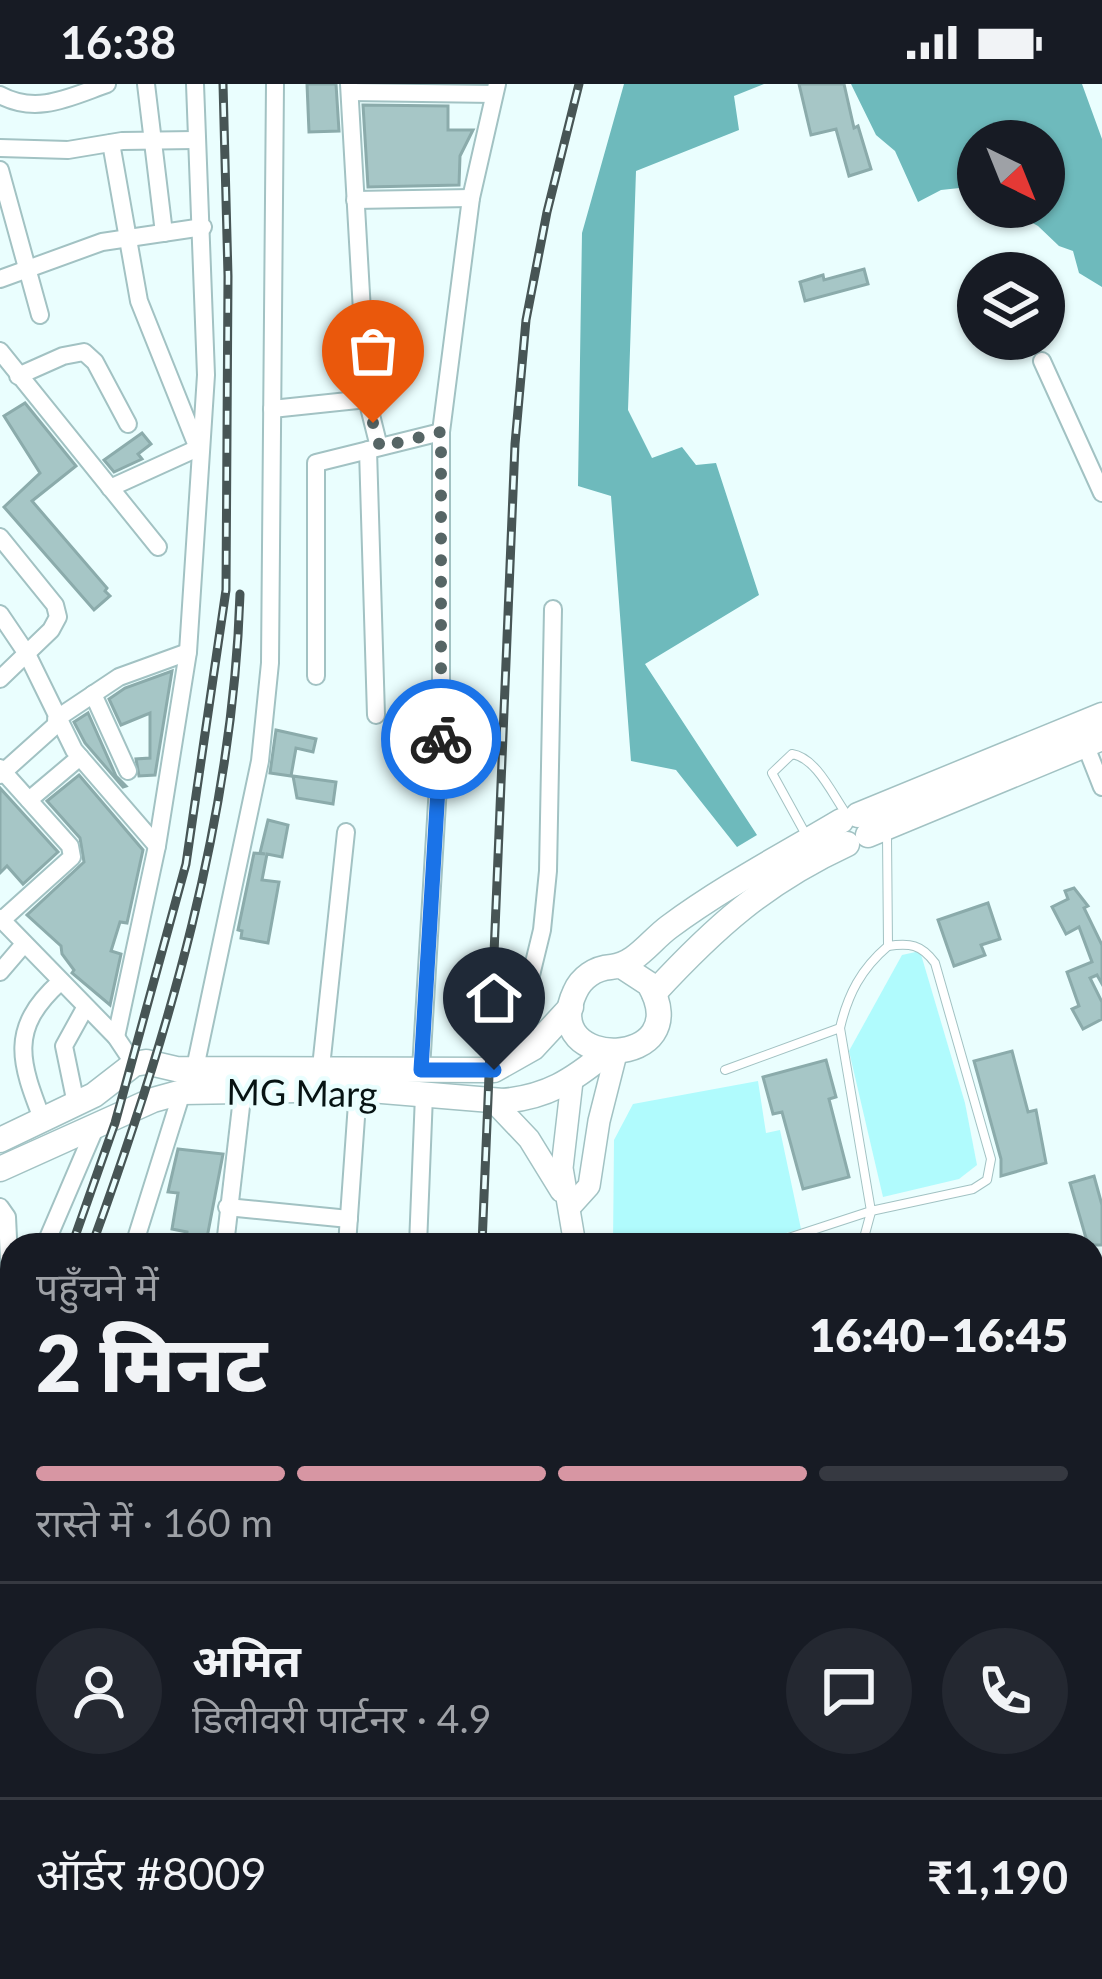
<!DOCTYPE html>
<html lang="hi">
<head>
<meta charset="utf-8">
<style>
  :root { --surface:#171b24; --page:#242831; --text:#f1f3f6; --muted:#9ea1a6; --line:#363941; --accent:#d796a3 }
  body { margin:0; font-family:Lato,"Noto Sans Devanagari",sans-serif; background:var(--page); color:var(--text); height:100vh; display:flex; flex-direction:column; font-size:45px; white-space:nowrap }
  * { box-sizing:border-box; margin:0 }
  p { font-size:39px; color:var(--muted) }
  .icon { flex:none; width:66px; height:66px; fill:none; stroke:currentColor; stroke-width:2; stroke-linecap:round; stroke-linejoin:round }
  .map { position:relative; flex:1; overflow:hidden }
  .panel { position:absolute; left:0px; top:1149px; width:1104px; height:747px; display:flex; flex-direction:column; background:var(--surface); border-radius:36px 36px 0 0; box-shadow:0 3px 9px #0004 }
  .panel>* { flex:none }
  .needle { width:78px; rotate:137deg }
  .tools { position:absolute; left:957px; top:36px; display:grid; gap:24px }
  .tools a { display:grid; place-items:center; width:108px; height:108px; border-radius:50%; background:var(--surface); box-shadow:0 3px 9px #0004; font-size:60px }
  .pin { position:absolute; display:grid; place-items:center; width:102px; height:102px; color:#fff; margin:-123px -51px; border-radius:50% 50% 50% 0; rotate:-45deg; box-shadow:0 0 12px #0007 }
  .pin .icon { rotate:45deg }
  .courier { position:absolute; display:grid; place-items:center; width:120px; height:120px; margin:-60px; border:9px solid #1a73e8; border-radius:50%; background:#fff; color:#222; box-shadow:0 3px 15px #0007 }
  .overview em { font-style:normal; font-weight:800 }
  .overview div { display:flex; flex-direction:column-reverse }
  .overview { display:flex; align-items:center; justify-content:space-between; height:204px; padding:0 36px }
  h1 { font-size:78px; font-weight:800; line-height:90px }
  .bar { display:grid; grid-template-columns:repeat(4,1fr); gap:18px 12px; align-content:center; height:144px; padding:0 36px }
  .bar i { height:15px; border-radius:9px; background:var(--line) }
  .bar .active { background:var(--accent) }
  .bar p { grid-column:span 4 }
  .line { display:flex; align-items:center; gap:30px; padding:0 36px; border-top:3px solid var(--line) }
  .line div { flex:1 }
  .round { display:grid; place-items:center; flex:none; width:126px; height:126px; border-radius:63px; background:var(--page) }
  .status { display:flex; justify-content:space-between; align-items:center; height:84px; padding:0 60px; background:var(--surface); direction:ltr }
  .status svg { height:33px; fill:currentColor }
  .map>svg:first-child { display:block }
  .green { fill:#b0fbfd }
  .water { fill:#6ebabc }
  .building { fill:#a6c6c6; stroke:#8babab; stroke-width:3 }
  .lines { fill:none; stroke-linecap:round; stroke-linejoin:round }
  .service-casing { stroke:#a2c2c3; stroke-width:10 }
  .minor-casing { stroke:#a2c2c3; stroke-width:20 }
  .tertiary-casing { stroke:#a2c2c3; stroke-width:24 }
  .secondary-casing { stroke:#a2c2c3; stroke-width:27 }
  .service { stroke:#fff; stroke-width:8 }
  .minor { stroke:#fff; stroke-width:16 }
  .tertiary { stroke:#fff; stroke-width:21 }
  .secondary { stroke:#fff; stroke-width:24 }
  .rail-casing { stroke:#475555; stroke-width:9 }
  .rail { stroke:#eafefe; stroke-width:4.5; stroke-dasharray:14; stroke-linecap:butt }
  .done { stroke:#566565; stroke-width:12; stroke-dasharray:0 21.6 }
  .route { stroke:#1a73e8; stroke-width:15 }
  .labels { text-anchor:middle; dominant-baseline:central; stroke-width:9; stroke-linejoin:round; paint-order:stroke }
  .street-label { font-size:36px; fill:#071313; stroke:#eafefe }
</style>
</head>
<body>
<div class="status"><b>16:38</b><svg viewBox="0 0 49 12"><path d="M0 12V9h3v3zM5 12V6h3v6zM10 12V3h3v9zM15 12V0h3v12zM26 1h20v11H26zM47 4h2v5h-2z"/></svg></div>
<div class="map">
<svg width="1102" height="1895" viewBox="0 0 1102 1895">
  <rect width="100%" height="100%" fill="#eafefe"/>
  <!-- green -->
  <g class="green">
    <path d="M 920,867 L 965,1019 L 977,1081 L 959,1095 L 883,1113 L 849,967 L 902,871 Z"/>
    <path d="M 758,997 L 766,1049 L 780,1046 L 801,1145 L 741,1161 L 613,1161 L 614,1056 L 633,1020 Z"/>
    <path d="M 1102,1198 L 1102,1431 L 1092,1434 L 1092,1201 Z"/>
    <path d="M 1102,1700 L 1102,1895 L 1077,1895 L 1066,1884 L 1092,1884 L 1092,1703 Z"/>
  </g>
  <!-- water -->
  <g class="water">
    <path d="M 624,0 L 764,0 L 734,12 L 739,46 L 636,87 L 628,326 L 652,374 L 682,363 L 696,381 L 716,379 L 759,511 L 645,580 L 757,751 L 737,763 L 676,686 L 631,677 L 611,412 L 578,402 L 582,149 Z"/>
    <path d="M 851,0 L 1082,0 L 1102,55 L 1102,203 L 1079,189 L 1073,167 L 1059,162 L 1038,142 L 1003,123 L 1044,123 L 1044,57 L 978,57 L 978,102 L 941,106 L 918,118 L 895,67 L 876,51 Z"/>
  </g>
  <!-- building -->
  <g class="building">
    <path d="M 307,0 L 336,0 L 339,47 L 309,48 Z"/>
    <path d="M 799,0 L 844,0 L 854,44 L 858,42 L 871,85 L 849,92 L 836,45 L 811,51 Z"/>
    <path d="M 363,21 L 448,22 L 448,46 L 473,46 L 460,72 L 459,101 L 368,103 Z"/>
    <path d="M 864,185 L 868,200 L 805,217 L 800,198 L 823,191 L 824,196 Z"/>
    <path d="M 25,319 L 76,382 L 32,417 L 107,504 L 105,507 L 110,512 L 94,526 L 4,423 L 40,389 L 4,332 Z"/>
    <path d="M 142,349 L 151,360 L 138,370 L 142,375 L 114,388 L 104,376 Z"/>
    <path d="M 172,587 L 155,691 L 139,692 L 136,675 L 150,674 L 150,629 L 121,641 L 109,615 L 125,604 Z"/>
    <path d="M 88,629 L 116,692 L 126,702 L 123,703 L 85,659 L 74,638 Z"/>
    <path d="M 276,646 L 316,655 L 313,668 L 296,664 L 291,692 L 270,689 Z"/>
    <path d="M 79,691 L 143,766 L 127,839 L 120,838 L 111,867 L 121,870 L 110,921 L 72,889 L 74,886 L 62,870 L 61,862 L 27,831 L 84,778 L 80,754 L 47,717 Z"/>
    <path d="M 293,692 L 336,698 L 333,720 L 297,714 Z"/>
    <path d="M 0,704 L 58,768 L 23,800 L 7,782 L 0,789 Z"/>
    <path d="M 268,736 L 288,741 L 282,773 L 267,770 L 262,796 L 279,798 L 268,859 L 241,854 L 242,847 L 238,846 L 254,769 L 265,770 L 260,769 Z"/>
    <path d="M 1074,804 L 1088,822 L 1084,824 L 1102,861 L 1102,900 L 1097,891 L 1090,894 L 1102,918 L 1102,935 L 1083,945 L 1072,925 L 1079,922 L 1067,888 L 1092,878 L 1079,843 L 1066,850 L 1052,823 L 1068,815 L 1065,807 Z"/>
    <path d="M 988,819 L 1000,855 L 981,861 L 985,871 L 954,882 L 938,836 Z"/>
    <path d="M 1012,967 L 1028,1028 L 1036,1026 L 1046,1079 L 1001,1092 L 1001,1075 L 974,977 Z"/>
    <path d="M 826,976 L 836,1013 L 829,1015 L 849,1093 L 803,1105 L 782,1028 L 773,1030 L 763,993 Z"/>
    <path d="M 178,1065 L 223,1070 L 206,1159 L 186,1158 L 187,1148 L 172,1145 L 178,1109 L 168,1108 Z"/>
    <path d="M 1094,1092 L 1102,1121 L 1102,1161 L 1088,1161 L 1070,1099 Z"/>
  </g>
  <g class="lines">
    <!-- service casing -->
    <g class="service-casing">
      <g id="service">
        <path d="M 805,749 L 772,689 L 792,670 C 817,674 833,712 847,731"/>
        <path d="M 840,944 L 871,1127 L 973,1105 L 987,1096 L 991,1075 L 935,879 C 921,860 910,859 888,862"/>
        <path d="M 725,986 L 840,944 C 848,910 861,885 888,862 L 887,751"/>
        <path d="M 767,1161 L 871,1127"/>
        <path d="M 862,1161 L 871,1128"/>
        <path d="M 1092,1196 L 1102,1193"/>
        <path d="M 1092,1880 L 1102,1869"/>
        <path d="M 1077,1895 L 1088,1884"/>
      </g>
    </g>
    <!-- minor casing -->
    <g class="minor-casing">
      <g id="minor">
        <path d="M 146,0 L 164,149"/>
        <path d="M 349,0 L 367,315 L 379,363"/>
        <path d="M 350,8 L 494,10"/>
        <path d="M 0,11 C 37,31 70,13 107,0"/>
        <path d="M 111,59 L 139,217 L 197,362"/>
        <path d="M 0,64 L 68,66 L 122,57 L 195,56"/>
        <path d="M 0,86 L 40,231"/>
        <path d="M 355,116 L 471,114"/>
        <path d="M 0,195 L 102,158 L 203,143"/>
        <path d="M 0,267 L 158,463"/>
        <path d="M 1042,277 L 1102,409"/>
        <path d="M 18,292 L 63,272 L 84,268 L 95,278 L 128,340"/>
        <path d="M 272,325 L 367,315"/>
        <path d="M 368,366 L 376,631"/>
        <path d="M 110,404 L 198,364"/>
        <path d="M 0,453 L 55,521 L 58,533 L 51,546 L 0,595"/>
        <path d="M 0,530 L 27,570 L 74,666 L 157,762"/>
        <path d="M 316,592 L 316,379 L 441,348"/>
        <path d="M 93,610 L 128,687"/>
        <path d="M 56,635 L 119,593 L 188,568"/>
        <path d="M 1085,660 L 1102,703"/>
        <path d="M 0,684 L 70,762 L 72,773 L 2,836"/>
        <path d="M 0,691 L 58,639"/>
        <path d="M 29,716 L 80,673"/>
        <path d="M 0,834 L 116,953 L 134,980"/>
        <path d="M 0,888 L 24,860"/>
        <path d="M 116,953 L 157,762 L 188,568 L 206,291 L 195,0"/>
        <path d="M 527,969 L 523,924 L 542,846 L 548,787 L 553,525"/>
        <path d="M 321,983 L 346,748"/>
        <path d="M 195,984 L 260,677 L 270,579 L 275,0"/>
        <path d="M 421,985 L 441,652 L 441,348 L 471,114 L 497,0"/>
        <path d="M 76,1020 L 64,962 L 85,924"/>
        <path d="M 43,1037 C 20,978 8,945 60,898"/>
        <path d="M 0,1123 L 7,1133 L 12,1237"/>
        <path d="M 227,1123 L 349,1135"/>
        <path d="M 45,1161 L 96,1042"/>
        <path d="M 134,1161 L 182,1008"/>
        <path d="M 225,1161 L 243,1005"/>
        <path d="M 347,1161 L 358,1005"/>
        <path d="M 418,1161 L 424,1011"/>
        <path d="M 0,1272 L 12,1236"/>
        <path d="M 1092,1460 L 1102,1457"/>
        <path d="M 1092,1588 L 1102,1624"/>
        <path d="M 0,1595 L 12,1591"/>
        <path d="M 0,1774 L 12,1771"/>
        <path d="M 0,1850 L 11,1849 L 12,1860"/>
        <path d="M 55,1884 L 58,1895"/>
        <path d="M 116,1884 L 118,1895"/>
        <path d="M 170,1884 L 173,1895"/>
        <path d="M 214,1884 L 216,1895"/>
        <path d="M 278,1884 L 280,1895"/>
        <path d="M 755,1884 L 755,1895"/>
        <path d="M 0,1890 L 34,1884"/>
        <path d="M 484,1895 L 484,1884"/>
      </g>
    </g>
    <!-- tertiary casing -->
    <g class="tertiary-casing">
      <g id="tertiary">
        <path d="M 572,997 L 562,1084 L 575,1161"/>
        <path d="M 492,1016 L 529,1055 L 561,1107"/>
        <path d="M 570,1123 L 589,1102 L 599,1037 L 616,970"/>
        <path d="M 1025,1884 L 1036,1895"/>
      </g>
    </g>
    <!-- secondary casing -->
    <g class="secondary-casing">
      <g id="secondary">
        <path d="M 858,731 L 1102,631"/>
        <path d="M 868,751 L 1102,654"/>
        <path d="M 623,883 L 649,900 C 699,986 537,989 575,908 C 581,894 595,884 611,883 C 635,881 650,857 669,843 C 723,803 784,771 841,737"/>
        <path d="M 654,909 C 715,843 765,798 847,760"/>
        <path d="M 0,1056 L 94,1011 L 134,980 L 146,978 L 176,985 L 494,986 L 533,964 L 571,923"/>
        <path d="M 0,1085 L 153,1016 L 182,1008 L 358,1005 L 503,1017 C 547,1013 572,997 606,969"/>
      </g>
    </g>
    <!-- service -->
    <use href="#service" class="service"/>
    <!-- minor -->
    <use href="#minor" class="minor"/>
    <!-- tertiary -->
    <use href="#tertiary" class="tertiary"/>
    <!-- secondary -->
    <use href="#secondary" class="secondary"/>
    <!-- rail casing -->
    <g class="rail-casing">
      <g id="rail">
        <path d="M 72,1161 L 115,1039 L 186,780 L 226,506 L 228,192 L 223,0"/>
        <path d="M 92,1161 C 168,953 233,733 240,510"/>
        <path d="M 482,1161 L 515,360 L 526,236 L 547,128 L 579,0"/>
        <path d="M 0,1350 L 12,1319"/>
        <path d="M 0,1409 L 12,1376"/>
        <path d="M 466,1895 L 467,1884"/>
      </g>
    </g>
    <!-- rail -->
    <use href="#rail" class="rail"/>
  </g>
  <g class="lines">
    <!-- done -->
    <path class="done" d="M 373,339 L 380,363 L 441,348 L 441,655"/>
    <!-- route -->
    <path class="route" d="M 441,655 L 421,986 L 494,986"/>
  </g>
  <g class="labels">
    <!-- street labels -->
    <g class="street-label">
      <text transform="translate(302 1008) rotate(1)">MG Marg</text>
    </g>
  </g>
</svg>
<div class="tools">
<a><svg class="needle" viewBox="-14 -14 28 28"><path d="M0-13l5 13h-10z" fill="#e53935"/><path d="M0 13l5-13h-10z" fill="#9ea1a6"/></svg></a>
<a><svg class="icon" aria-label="layers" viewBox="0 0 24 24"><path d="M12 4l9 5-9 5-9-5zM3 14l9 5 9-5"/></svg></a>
</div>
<div class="pin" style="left:373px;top:339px;background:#ea580c"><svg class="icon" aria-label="bag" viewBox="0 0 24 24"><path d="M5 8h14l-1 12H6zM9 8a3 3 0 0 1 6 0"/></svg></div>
<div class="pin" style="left:494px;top:986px;background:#1f2937"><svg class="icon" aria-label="home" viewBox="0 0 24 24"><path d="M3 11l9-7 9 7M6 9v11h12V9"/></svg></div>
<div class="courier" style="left:441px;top:655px"><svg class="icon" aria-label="bike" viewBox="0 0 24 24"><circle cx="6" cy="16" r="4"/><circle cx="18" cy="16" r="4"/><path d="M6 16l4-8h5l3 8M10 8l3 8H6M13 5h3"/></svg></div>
<section class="panel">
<div class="overview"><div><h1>2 मिनट</h1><p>पहुँचने में</p></div><em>16:40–16:45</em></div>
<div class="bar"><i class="active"></i><i class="active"></i><i class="active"></i><i></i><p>रास्ते में · 160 m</p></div>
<div class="line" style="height:216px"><a class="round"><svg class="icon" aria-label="person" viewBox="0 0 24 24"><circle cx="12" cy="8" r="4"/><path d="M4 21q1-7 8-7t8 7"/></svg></a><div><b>अमित</b><p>डिलीवरी पार्टनर · 4.9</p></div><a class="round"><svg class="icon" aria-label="chat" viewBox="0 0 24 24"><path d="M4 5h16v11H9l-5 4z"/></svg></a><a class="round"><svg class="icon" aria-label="phone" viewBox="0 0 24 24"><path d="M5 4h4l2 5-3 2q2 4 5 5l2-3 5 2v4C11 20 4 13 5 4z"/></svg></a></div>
<div class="line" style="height:156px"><div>ऑर्डर #8009</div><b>₹1,190</b></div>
</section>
</div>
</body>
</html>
